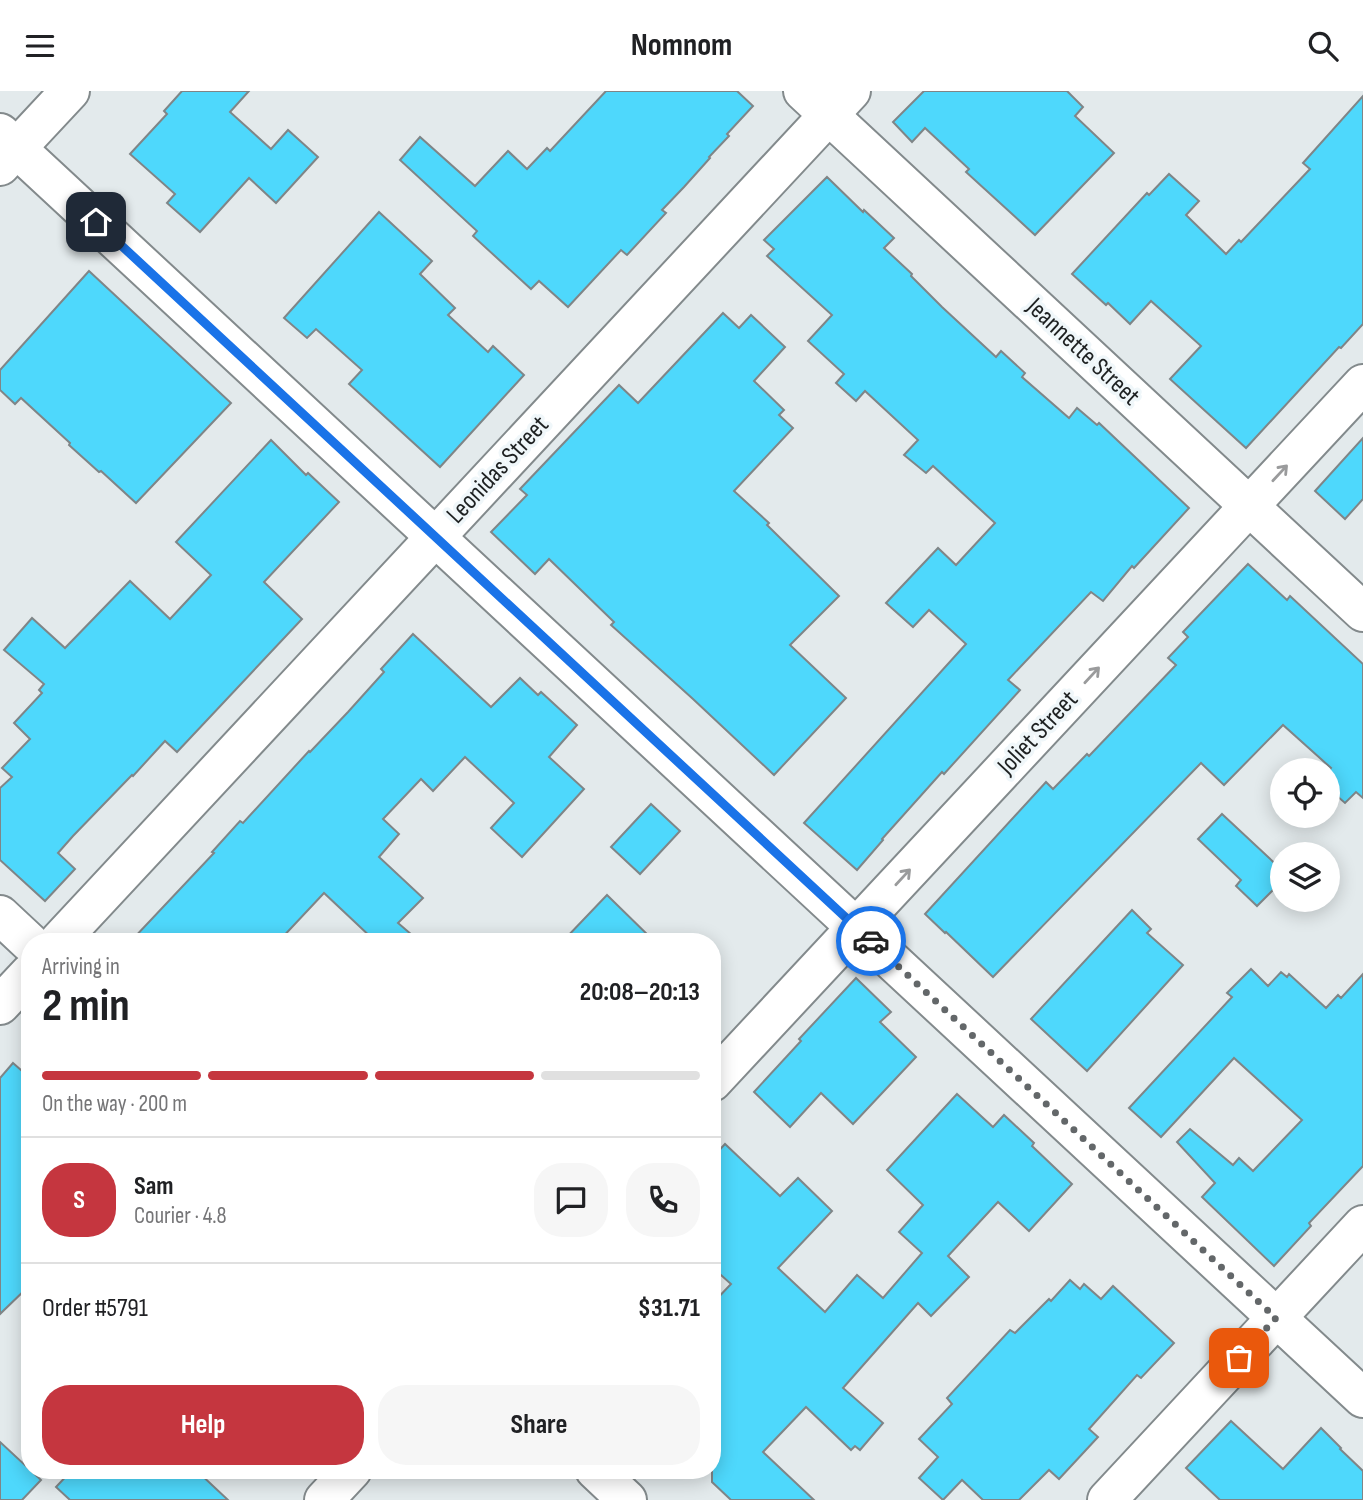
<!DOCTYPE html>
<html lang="en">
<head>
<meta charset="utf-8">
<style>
  :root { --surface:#fff; --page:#f6f6f6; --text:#202124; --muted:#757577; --line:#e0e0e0; --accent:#c5363f }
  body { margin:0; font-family:"Sofia Sans Condensed",sans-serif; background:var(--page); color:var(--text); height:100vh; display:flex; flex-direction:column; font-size:26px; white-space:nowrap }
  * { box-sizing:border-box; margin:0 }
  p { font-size:23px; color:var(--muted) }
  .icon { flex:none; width:38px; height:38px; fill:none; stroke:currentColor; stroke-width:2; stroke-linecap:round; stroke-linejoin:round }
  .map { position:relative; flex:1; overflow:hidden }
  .sheet { position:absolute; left:21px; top:842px; width:700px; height:546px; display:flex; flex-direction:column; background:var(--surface); border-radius:28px; box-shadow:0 4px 18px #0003 }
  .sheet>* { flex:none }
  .tools { position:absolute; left:1270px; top:667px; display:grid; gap:14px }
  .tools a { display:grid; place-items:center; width:70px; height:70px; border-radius:50%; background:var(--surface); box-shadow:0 4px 18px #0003; font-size:35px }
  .pin { position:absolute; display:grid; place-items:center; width:60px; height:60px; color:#fff; margin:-30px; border-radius:14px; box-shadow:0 4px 10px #0006 }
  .courier { position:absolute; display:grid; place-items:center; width:70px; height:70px; margin:-35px; border:5px solid #1a73e8; border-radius:50%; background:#fff; color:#222; box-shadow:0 2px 9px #0007 }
  .summary em { font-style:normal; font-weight:700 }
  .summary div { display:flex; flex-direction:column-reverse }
  .summary { display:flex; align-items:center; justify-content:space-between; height:119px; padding:0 21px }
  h1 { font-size:46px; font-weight:700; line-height:52px }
  .bar { display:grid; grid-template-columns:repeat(4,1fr); gap:10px 7px; align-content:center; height:84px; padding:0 21px }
  .bar i { height:9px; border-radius:5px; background:var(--line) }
  .bar .current { background:var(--accent) }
  .bar p { grid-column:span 4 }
  .line { display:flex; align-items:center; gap:18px; padding:0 21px; border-top:2px solid var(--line) }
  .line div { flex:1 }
  .round { display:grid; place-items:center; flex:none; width:74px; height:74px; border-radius:28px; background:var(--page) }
  .primary-button { display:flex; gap:14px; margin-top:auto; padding:14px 21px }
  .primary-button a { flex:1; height:80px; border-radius:28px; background:var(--accent); color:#fff; font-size:28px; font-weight:700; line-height:80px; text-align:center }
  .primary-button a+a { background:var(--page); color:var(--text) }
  header { display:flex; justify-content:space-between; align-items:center; height:91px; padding:0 21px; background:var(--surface); font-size:32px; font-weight:700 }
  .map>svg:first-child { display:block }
  .building { fill:#4ed8fc; stroke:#7f8587; stroke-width:2 }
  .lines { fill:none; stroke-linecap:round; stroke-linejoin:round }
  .street-casing { stroke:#838a8c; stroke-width:42 }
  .street { stroke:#fff; stroke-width:38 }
  .oneway { stroke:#9a9b9c }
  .done { stroke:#636769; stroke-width:7; stroke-dasharray:0 12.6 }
  .route { stroke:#1a73e8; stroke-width:9 }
  .labels { text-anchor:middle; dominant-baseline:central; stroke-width:7; stroke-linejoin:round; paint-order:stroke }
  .street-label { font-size:26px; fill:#1e2122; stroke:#f0f7fa }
</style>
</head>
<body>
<header><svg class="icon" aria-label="menu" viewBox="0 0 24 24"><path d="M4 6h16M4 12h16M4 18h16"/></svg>Nomnom<svg class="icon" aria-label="search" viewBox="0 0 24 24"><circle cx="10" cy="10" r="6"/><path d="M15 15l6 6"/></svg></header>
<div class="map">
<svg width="1363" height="1409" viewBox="0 0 1363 1409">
  <rect width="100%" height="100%" fill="#e3eaec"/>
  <!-- building -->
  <g class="building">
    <path d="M 182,0 L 249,0 L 230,21 L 271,58 L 288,39 L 318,66 L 276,112 L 249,87 L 200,141 L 167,112 L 175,103 L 130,63 L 167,23 L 164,20 Z"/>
    <path d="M 606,0 L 737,0 L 753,15 L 727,43 L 729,45 L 709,66 L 710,67 L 684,96 L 662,119 L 666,122 L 627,164 L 621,159 L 568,216 L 539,190 L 531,198 L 473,145 L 477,140 L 400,69 L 420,46 L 475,95 L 508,60 L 527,78 L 547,57 L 550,60 Z"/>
    <path d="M 924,0 L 1067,0 L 1083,16 L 1075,25 L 1114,62 L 1035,144 L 966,81 L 969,78 L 925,37 L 912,51 L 893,31 Z"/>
    <path d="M 1363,5 L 1363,233 L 1341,257 L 1339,256 L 1246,357 L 1170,288 L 1201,255 L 1151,210 L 1130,233 L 1108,212 L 1106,214 L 1072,183 L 1147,102 L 1149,104 L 1169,83 L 1199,110 L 1186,124 L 1226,163 L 1239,149 L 1241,151 L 1310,78 L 1303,72 Z"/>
    <path d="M 827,86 L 863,121 L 864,119 L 894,147 L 884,157 L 912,183 L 911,185 L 942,216 L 996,266 L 1001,260 L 1025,282 L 1022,286 L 1069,327 L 1077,317 L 1097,334 L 1099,332 L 1189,417 L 1134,477 L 1132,475 L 1103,510 L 1091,501 L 1008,589 L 1020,599 L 944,683 L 942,681 L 882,748 L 883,749 L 857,779 L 804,732 L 966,553 L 929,519 L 913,536 L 886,512 L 938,457 L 956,474 L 995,432 L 933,375 L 926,382 L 904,364 L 918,349 L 865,300 L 856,310 L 836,292 L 844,283 L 808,250 L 832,224 L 767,165 L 774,158 L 764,149 Z"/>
    <path d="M 379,121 L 432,170 L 420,183 L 455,217 L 448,224 L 488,261 L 493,255 L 524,284 L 440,376 L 349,293 L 362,279 L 316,238 L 307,247 L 284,227 Z"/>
    <path d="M 89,180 L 231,312 L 136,412 L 101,380 L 99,381 L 69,354 L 70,352 L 21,307 L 15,313 L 0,299 L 0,279 Z"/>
    <path d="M 723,222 L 739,237 L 751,224 L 785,256 L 754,290 L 784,319 L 779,324 L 793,337 L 734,400 L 769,432 L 767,434 L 839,505 L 790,554 L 846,607 L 774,684 L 693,608 L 611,534 L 614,531 L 549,468 L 535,483 L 491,441 L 527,404 L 520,398 L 619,294 L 638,312 Z"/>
    <path d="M 1363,347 L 1363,408 L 1345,428 L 1315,400 Z"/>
    <path d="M 271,349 L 306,384 L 308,382 L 339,411 L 264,491 L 302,528 L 177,661 L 165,650 L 133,685 L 132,684 L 73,745 L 58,762 L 75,778 L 45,810 L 0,769 L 0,697 L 12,686 L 2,677 L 30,648 L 14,632 L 42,602 L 39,599 L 44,593 L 4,559 L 32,527 L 65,557 L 130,490 L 170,528 L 211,484 L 176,451 Z"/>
    <path d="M 1248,473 L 1287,509 L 1290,505 L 1363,573 L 1363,707 L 1356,701 L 1345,712 L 1328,697 L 1328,681 L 1331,677 L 1283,634 L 1224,694 L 1201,672 L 993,886 L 946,841 L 945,842 L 925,823 L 1046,691 L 1053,698 L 1087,663 L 1089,665 L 1176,574 L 1168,567 L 1188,546 L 1183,541 Z"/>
    <path d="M 413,543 L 491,616 L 520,587 L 538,604 L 541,601 L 577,634 L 549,666 L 584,698 L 522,766 L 491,737 L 514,712 L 465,666 L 433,700 L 421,688 L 383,728 L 399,743 L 379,766 L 423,807 L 398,832 L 419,850 L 375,850 L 324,802 L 279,850 L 131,850 L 214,762 L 212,761 L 240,730 L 243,732 L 309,660 L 310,661 L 348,621 L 384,581 L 381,578 Z"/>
    <path d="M 651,713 L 680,740 L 640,783 L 611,756 Z"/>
    <path d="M 1222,723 L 1283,780 L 1283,789 L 1257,815 L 1236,795 L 1241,789 L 1198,748 Z"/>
    <path d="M 607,804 L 654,850 L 563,850 Z"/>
    <path d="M 1132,819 L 1151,838 L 1147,842 L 1183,874 L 1087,980 L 1031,928 Z"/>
    <path d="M 1251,878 L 1268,895 L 1281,881 L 1287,886 L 1289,883 L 1326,917 L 1338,904 L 1341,907 L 1363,883 L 1363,1075 L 1309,1132 L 1311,1135 L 1274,1175 L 1202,1106 L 1215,1092 L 1177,1051 L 1190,1038 L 1233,1074 L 1239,1067 L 1253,1080 L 1302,1029 L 1234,967 L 1161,1046 L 1129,1017 L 1232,906 L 1227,902 Z"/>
    <path d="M 856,887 L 891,921 L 880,931 L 916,966 L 853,1033 L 821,1002 L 790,1036 L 754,1001 L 801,950 L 799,948 Z"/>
    <path d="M 13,972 L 30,987 L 30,1194 L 0,1223 L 0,987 Z"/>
    <path d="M 957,1003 L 993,1036 L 1004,1024 L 1034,1052 L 1032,1055 L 1072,1093 L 1029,1140 L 998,1111 L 948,1165 L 969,1186 L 931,1225 L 918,1212 L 843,1297 L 883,1332 L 860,1359 L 855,1355 L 851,1359 L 806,1316 L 763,1361 L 814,1409 L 731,1409 L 712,1391 L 712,1213 L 731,1193 L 712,1176 L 712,1067 L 725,1053 L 780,1105 L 798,1087 L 832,1120 L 778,1177 L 825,1221 L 857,1184 L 883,1207 L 922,1162 L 899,1141 L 923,1114 L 887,1079 Z"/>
    <path d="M 1070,1189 L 1080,1198 L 1084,1193 L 1101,1208 L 1113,1195 L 1174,1252 L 1141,1287 L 1137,1284 L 1089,1338 L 1098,1346 L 1059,1388 L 1049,1379 L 1019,1409 L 983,1409 L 962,1389 L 943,1409 L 919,1387 L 938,1366 L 919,1348 L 952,1313 L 947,1307 L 1010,1239 L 1015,1242 L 1049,1208 L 1051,1210 Z"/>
    <path d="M 1231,1330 L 1283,1378 L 1321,1337 L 1341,1357 L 1340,1358 L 1363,1380 L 1363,1409 L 1220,1409 L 1186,1377 Z"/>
    <path d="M 0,1351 L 41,1389 L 22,1409 L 0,1409 Z"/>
    <path d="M 72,1379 L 196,1379 L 228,1409 L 70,1409 L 56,1396 Z"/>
  </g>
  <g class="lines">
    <!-- street casing -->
    <g class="street-casing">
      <g id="street">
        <path d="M 803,0 L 1363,521"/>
        <path d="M 0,42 L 1363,1307"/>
        <path d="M 0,75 L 70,0"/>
        <path d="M 0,824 L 30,852"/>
        <path d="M 59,850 L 851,0"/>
        <path d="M 0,914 L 30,882"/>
        <path d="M 712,991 L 1363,293"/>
        <path d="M 595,1379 L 627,1409"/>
        <path d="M 324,1409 L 352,1379"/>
        <path d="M 1107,1409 L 1363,1134"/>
      </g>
    </g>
    <!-- street -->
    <use href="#street" class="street"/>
  </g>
  <!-- one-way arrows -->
  <defs><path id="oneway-shaft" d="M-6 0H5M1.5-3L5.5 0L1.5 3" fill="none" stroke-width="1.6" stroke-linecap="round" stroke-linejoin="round" transform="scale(1.75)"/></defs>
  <g class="oneway">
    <use href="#oneway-shaft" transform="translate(1280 382) rotate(-47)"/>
    <use href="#oneway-shaft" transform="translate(1092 584) rotate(-47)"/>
    <use href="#oneway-shaft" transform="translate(903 786) rotate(-47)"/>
  </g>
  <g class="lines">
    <!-- done -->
    <path class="done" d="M 871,850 L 1276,1227 L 1239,1267"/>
    <!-- route -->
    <path class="route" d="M 96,131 L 871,850"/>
  </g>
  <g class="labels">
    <!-- street labels -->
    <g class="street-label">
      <text transform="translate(1083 261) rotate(43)">Jeannette Street</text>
      <text transform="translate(498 379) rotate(-47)">Leonidas Street</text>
      <text transform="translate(1038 642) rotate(-47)">Joliet Street</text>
    </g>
  </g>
</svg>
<div class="tools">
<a><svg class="icon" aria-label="locate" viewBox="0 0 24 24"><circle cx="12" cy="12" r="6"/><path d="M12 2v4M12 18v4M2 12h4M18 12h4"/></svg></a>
<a><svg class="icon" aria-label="layers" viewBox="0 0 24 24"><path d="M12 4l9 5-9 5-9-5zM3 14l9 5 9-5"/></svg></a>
</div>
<div class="pin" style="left:1239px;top:1267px;background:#ea580c"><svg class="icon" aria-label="bag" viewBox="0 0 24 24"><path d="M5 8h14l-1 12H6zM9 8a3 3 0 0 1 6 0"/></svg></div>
<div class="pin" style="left:96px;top:131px;background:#1f2937"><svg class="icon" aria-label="home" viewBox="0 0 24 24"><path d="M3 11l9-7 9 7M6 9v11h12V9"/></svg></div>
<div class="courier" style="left:871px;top:850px"><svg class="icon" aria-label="car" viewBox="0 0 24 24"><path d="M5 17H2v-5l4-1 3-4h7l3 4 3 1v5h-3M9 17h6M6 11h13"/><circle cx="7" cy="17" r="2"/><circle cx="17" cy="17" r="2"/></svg></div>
<section class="sheet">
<div class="summary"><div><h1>2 min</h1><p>Arriving in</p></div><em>20:08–20:13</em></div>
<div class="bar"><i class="current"></i><i class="current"></i><i class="current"></i><i></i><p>On the way · 200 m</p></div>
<div class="line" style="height:126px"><b class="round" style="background:var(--accent);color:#fff">S</b><div><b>Sam</b><p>Courier · 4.8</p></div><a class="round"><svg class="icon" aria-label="chat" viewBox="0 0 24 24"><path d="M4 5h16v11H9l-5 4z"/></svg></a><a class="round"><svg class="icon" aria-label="phone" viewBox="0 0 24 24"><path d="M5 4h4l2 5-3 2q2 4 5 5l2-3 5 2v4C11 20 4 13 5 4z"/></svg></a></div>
<div class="line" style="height:91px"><div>Order #5791</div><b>$31.71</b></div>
<div class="primary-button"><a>Help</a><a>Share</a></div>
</section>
</div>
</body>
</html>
